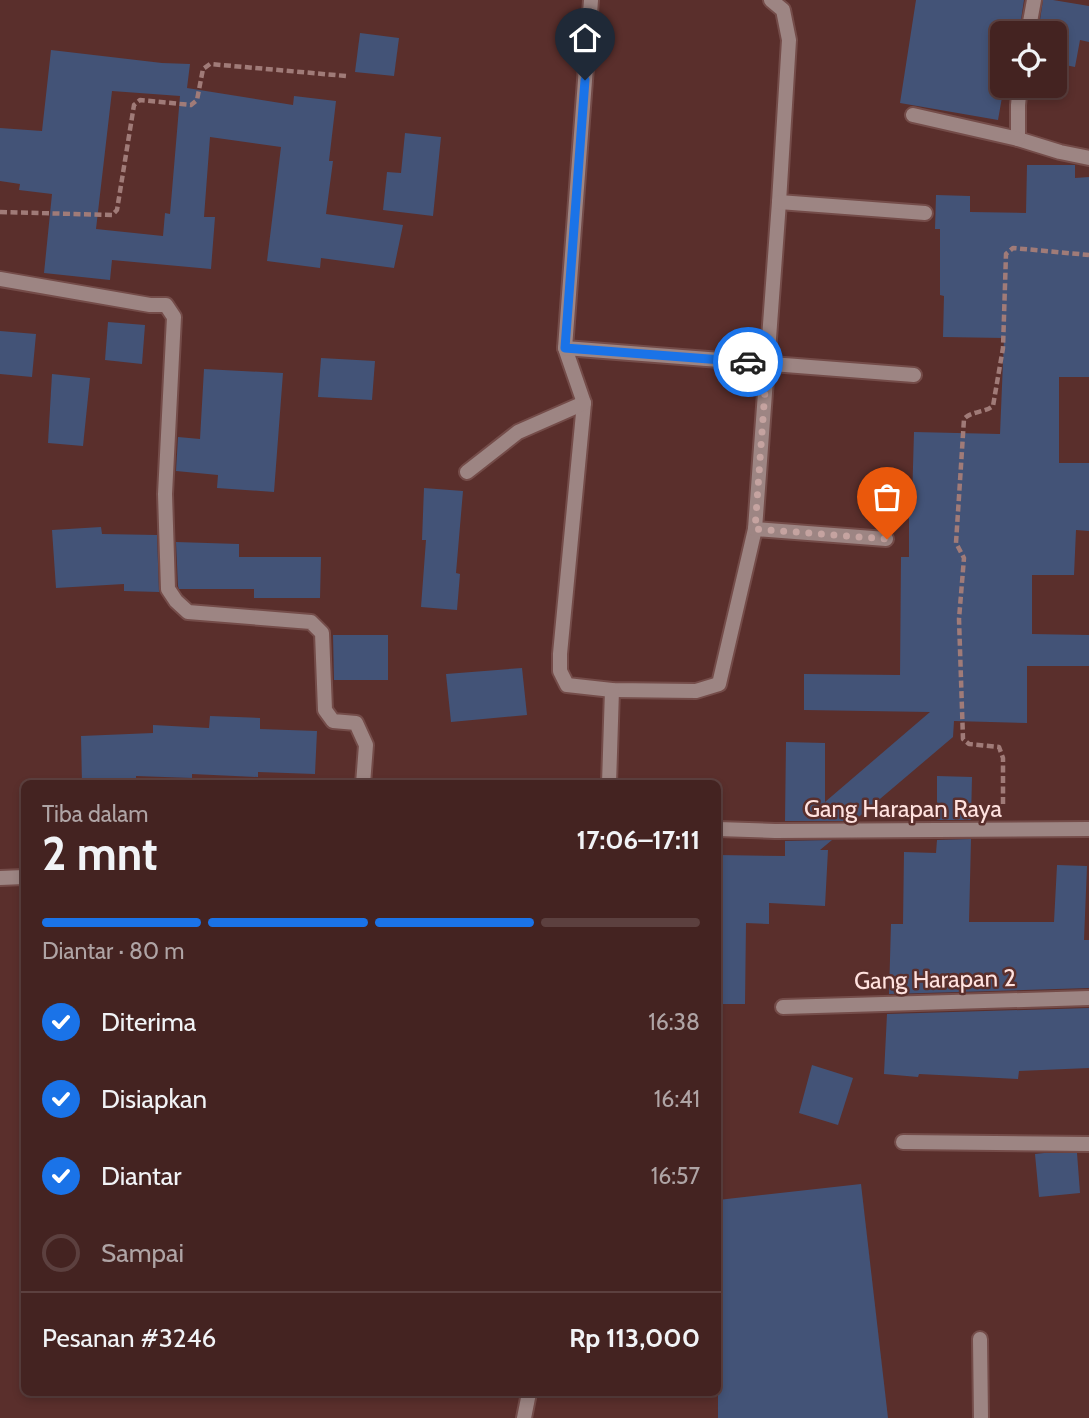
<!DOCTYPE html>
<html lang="id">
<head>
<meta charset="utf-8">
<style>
  :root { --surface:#442321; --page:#4b2b2a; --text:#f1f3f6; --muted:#afa4a5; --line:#5c403f; --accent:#1a73e8 }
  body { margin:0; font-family:Cabin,sans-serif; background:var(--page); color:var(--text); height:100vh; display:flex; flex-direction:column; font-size:26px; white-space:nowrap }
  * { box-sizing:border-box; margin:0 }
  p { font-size:23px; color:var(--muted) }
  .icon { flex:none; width:38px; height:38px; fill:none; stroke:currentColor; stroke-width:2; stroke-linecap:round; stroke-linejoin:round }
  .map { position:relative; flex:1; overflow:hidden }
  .details { position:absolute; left:21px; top:780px; width:700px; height:616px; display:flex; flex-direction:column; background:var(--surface); border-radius:10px; box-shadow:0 4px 10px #0003,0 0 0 2px var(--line) }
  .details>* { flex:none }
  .tools { position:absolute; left:990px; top:21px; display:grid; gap:14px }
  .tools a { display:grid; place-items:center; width:77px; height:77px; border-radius:10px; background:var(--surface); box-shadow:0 4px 10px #0003,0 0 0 2px var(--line); font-size:35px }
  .pin { position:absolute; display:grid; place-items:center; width:60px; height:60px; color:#fff; margin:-72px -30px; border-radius:50% 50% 50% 0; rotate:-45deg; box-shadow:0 0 7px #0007 }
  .pin .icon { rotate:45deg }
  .courier { position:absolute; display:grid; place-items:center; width:70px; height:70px; margin:-35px; border:5px solid #1a73e8; border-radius:50%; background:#fff; color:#222; box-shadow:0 2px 9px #0007 }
  .summary em { font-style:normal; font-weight:800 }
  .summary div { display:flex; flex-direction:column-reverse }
  .summary { display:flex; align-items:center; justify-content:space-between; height:119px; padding:0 21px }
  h1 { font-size:46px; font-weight:800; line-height:52px }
  .bar { display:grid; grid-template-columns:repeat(4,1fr); gap:10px 7px; align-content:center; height:84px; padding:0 21px }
  .bar i { height:9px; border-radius:5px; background:var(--line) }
  .bar .current { background:var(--accent) }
  .bar p { grid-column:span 4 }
  .line { display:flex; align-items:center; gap:18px; padding:0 21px; border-top:2px solid var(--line) }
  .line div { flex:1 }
  ol { padding:0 21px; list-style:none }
  li { display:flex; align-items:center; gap:21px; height:77px }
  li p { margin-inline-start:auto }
  li .icon { padding:7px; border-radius:50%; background:var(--accent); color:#fff; stroke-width:4 }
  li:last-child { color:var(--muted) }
  li i { width:38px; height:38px; border:4px solid var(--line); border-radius:50% }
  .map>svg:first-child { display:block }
  .building { fill:#435377; fill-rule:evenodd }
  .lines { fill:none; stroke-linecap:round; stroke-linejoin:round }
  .service-casing { stroke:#744c49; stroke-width:18 }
  .minor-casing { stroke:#744c49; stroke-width:18 }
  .path { stroke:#a07b78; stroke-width:4.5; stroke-dasharray:7 3.5; stroke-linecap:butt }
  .service { stroke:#9d8583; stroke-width:14 }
  .minor { stroke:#9d8583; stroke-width:14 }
  .done { stroke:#c5a3a0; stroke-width:7; stroke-dasharray:0 12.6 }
  .route { stroke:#1a73e8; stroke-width:9 }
  .labels { text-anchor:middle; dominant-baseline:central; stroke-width:5; stroke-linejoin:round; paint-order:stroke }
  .street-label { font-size:24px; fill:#ffe2df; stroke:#5a2f2c }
</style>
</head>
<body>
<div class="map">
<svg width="1089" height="1418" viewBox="0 0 1089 1418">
  <rect width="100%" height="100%" fill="#5a2f2c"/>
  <!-- building -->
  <g class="building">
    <path d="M 916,0 L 1024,0 L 1019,33 L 1003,33 L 1003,86 L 1004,86 L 998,120 L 900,103 Z"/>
    <path d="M 1043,0 L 1053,0 L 1089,6 L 1089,42 L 1080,40 L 1075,67 L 1055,63 L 1055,33 L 1038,33 Z"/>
    <path d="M 360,33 L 399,38 L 394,76 L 355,72 Z"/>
    <path d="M 51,50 L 162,63 L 190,64 L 187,88 L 293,105 L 294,96 L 336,101 L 329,161 L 333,161 L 326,214 L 403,225 L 394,268 L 321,258 L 320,268 L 267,261 L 281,147 L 210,137 L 204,217 L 215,217 L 211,269 L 112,260 L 110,280 L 44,273 L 52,194 L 19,190 L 20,184 L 0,181 L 0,128 L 42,131 ZM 112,91 L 180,96 L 170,214 L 165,213 L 163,236 L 96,229 Z"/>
    <path d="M 405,133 L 441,137 L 433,216 L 383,210 L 387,172 L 401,173 Z"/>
    <path d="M 1027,165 L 1075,165 L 1075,178 L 1089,177 L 1089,377 L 1059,377 L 1059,463 L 1089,463 L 1089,531 L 1076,530 L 1074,575 L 1032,575 L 1032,634 L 1089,635 L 1089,666 L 1027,666 L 1027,723 L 954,721 L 953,737 L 854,821 L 785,821 L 786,742 L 825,743 L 825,802 L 930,712 L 804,710 L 804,674 L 900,675 L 901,557 L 909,557 L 909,501 L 912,501 L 914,432 L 1000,434 L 1004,338 L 943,337 L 944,296 L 940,295 L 940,229 L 935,229 L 936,195 L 970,196 L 970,212 L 1026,213 Z"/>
    <path d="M 108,322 L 145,325 L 142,364 L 105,360 Z"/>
    <path d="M 0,331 L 36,334 L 32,377 L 0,374 Z"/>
    <path d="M 321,358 L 375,361 L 372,400 L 318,397 Z"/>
    <path d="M 204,369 L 283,373 L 274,492 L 217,488 L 218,475 L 176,471 L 178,437 L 200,439 Z"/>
    <path d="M 52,374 L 90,378 L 83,446 L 48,443 Z"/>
    <path d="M 424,488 L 463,491 L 456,573 L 460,574 L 457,610 L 421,607 L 426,540 L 422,540 Z"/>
    <path d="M 101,527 L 102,534 L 157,535 L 159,592 L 124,591 L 124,584 L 56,588 L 52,530 Z"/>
    <path d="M 176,542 L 239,544 L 239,557 L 321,557 L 320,598 L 254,598 L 254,589 L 179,589 L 178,586 Z"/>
    <path d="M 333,635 L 388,635 L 388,680 L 334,680 Z"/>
    <path d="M 522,668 L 527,715 L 451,722 L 446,674 Z"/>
    <path d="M 210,716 L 260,718 L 260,729 L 317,731 L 315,774 L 258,772 L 258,777 L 192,774 L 192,778 L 136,776 L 136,781 L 82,783 L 81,736 L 153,733 L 153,725 L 209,728 Z"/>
    <path d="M 937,776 L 972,777 L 971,820 L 937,820 Z"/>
    <path d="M 971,839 L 969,922 L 1054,922 L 1057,865 L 1087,866 L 1084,940 L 1089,940 L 1089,988 L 889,994 L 891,924 L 903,924 L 904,852 L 936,853 L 937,840 Z"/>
    <path d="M 832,840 L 820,850 L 828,850 L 825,906 L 769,903 L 769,924 L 746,923 L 745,1004 L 718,1004 L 718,855 L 785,856 L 785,841 Z"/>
    <path d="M 1089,1008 L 1089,1068 L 1019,1071 L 1018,1079 L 919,1074 L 918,1077 L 884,1074 L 887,1014 Z"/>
    <path d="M 812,1065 L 853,1078 L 838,1125 L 799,1113 Z"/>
    <path d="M 1044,1153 L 1077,1153 L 1080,1193 L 1039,1197 L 1035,1154 Z"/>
    <path d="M 861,1184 L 888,1418 L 718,1418 L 718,1200 Z"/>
  </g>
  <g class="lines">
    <!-- service casing -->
    <g class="service-casing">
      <g id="service">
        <path d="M 980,1339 L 981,1418"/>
        <path d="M 524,1418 L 529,1393"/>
      </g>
    </g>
    <!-- minor casing -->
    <g class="minor-casing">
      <g id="minor">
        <path d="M 591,0 L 565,348 L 584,403 L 560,654 L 560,671 L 567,685 L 612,690 L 696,691 L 719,684 L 755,529 L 779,202 L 789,40 L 783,10 L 771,0"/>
        <path d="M 1028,33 L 1034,0"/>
        <path d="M 1020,86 L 1018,105 L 1018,139 L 1060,152 L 1089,158"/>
        <path d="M 913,115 L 1018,139"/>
        <path d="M 779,202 L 925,213"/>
        <path d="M 0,279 L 150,305 L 166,305 L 174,317 L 165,494 L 168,589 L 176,601 L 188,612 L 311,622 L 322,633 L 325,710 L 333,721 L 356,723 L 366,745 L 363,784"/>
        <path d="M 565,348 L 914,375"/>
        <path d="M 467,472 L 518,432 L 584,403"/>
        <path d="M 755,529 L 886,539"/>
        <path d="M 609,784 L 612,690"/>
        <path d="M 718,829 L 775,831 L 1089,829"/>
        <path d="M 0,878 L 24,877"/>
        <path d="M 783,1007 L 1089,998"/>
        <path d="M 903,1142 L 1089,1144"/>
      </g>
    </g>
    <!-- path -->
    <g class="path">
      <path d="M 0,212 L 112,215 L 117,210 L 134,105 L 140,100 L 191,105 L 197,100 L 203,69 L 210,64 L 346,76"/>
      <path d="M 1003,804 L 1003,758 L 999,747 L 969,744 L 963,739 L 959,619 L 964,558 L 956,543 L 964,419 C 971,411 984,413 993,406 L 1003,348 L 1006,254 L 1013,248 L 1089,255"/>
    </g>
    <!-- service -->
    <use href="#service" class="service"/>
    <!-- minor -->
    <use href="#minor" class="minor"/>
  </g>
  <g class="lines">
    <!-- done -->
    <path class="done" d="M 748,362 L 767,363 L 755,529 L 887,539"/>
    <!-- route -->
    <path class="route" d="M 585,80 L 565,348 L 748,362"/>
  </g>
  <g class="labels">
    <!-- street labels -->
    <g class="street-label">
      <text x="903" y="808">Gang Harapan Raya</text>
      <text transform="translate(935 979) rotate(-1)">Gang Harapan 2</text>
    </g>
  </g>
</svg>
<div class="tools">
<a><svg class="icon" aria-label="locate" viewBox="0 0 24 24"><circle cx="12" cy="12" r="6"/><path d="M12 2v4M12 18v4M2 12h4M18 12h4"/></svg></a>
</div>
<div class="pin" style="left:887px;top:539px;background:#ea580c"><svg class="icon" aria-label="bag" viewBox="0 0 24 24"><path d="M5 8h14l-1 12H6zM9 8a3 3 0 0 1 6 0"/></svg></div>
<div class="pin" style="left:585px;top:80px;background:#1f2937"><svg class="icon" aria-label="home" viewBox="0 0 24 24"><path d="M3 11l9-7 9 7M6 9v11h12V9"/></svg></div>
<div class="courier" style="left:748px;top:362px"><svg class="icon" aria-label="car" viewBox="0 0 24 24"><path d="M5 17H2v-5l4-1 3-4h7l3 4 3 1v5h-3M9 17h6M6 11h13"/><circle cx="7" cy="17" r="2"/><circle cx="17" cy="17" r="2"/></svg></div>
<section class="details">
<div class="summary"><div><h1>2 mnt</h1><p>Tiba dalam</p></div><em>17:06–17:11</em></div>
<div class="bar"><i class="current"></i><i class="current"></i><i class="current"></i><i></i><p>Diantar · 80 m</p></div>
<ol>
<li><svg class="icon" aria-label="check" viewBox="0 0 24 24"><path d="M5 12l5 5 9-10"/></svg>Diterima<p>16:38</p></li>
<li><svg class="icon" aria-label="check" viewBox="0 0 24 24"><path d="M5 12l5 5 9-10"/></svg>Disiapkan<p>16:41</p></li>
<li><svg class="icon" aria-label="check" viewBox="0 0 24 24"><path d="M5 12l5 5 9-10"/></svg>Diantar<p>16:57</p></li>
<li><i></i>Sampai</li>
</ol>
<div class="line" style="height:91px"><div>Pesanan #3246</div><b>Rp 113,000</b></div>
</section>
</div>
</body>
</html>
